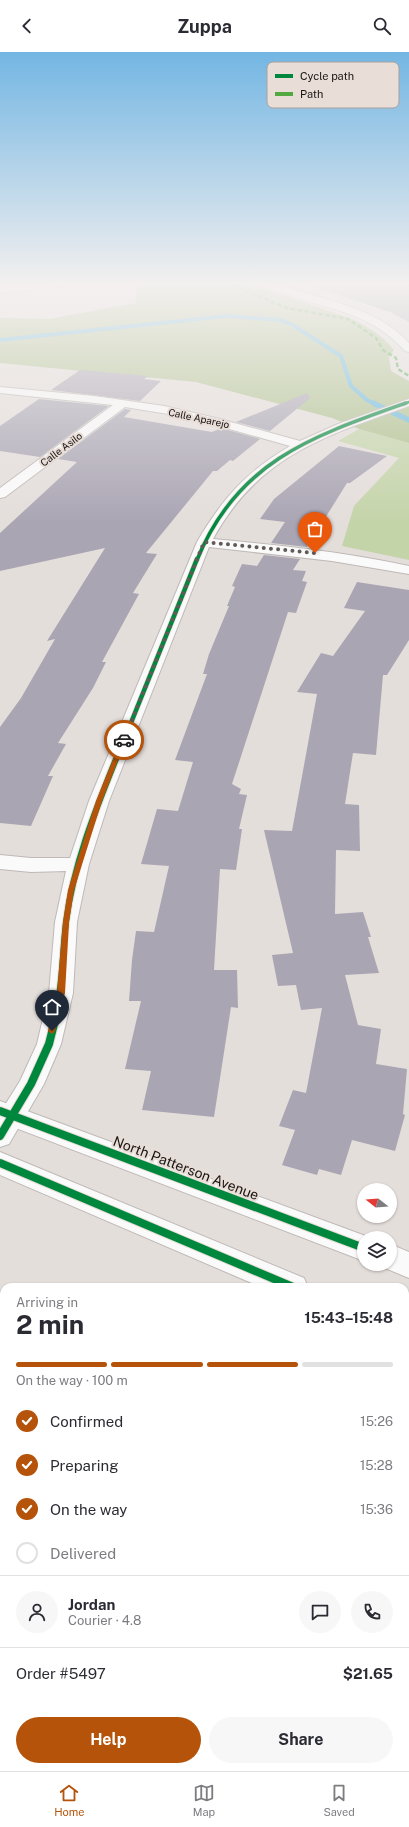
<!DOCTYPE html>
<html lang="en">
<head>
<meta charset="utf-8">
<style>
  :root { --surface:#fff; --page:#f7f7f7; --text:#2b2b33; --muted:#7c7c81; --line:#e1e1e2; --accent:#b45309 }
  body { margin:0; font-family:"Public Sans",sans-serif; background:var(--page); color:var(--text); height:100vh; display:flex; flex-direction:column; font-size:15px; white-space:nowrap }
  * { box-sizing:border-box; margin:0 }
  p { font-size:13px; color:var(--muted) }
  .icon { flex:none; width:22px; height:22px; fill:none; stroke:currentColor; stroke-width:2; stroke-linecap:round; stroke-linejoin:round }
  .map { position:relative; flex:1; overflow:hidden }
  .side { position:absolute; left:0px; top:1231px; width:409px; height:488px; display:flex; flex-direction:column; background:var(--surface); border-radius:12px 12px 0 0; box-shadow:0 1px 3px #0004 }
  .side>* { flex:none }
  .needle { width:26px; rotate:287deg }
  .buttons { position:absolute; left:357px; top:1131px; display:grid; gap:8px }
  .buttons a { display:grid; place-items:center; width:40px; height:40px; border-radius:50%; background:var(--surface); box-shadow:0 1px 3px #0004; font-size:20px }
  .pin { position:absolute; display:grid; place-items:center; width:34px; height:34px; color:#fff; margin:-41px -17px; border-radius:50% 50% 50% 0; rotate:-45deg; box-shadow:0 0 4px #0007 }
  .pin .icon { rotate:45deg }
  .courier { position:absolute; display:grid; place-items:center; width:40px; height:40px; margin:-20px; border:3px solid #b45309; border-radius:50%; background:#fff; color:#222; box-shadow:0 1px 5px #0007 }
  .overview em { font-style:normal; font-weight:700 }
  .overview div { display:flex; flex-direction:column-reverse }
  .overview { display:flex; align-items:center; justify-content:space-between; height:68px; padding:0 16px }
  h1 { font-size:26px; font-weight:700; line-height:30px }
  .bar { display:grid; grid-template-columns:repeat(4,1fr); gap:6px 4px; align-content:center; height:48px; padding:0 16px }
  .bar i { height:5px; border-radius:3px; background:var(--line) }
  .bar .active { background:var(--accent) }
  .bar p { grid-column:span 4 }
  .line { display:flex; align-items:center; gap:10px; padding:0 16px; border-top:1px solid var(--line) }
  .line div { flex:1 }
  .round { display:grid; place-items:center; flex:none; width:42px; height:42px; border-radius:21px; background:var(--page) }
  ol { padding:0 16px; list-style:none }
  li { display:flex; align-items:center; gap:12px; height:44px }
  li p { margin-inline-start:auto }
  li .icon { padding:4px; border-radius:50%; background:var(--accent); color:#fff; stroke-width:4 }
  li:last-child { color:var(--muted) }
  li i { width:22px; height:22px; border:2px solid var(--line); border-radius:50% }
  .cta { display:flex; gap:8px; margin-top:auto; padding:8px 16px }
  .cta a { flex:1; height:46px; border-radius:24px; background:var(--accent); color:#fff; font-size:16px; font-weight:700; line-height:46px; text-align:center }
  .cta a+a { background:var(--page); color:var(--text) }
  header { display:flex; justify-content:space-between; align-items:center; height:52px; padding:0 16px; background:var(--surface); font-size:18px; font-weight:700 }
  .menu { display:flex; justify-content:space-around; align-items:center; height:56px; border-top:1px solid var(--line); background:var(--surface); font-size:11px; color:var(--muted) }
  .menu a { display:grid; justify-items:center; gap:2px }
  .menu .active { color:var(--accent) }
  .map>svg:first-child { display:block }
  .green { fill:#c4d4a9 }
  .forest { fill:#aec18d }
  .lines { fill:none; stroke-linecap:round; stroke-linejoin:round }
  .stream-far1 { stroke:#65b8dc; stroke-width:4 }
  .stream { stroke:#65b8dc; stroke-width:5.5 }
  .building { fill:#aaa5b3 }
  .minor-casing { stroke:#beb9b7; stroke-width:2 }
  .major-casing { stroke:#beb9b7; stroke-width:2 }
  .minor { fill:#fbfafa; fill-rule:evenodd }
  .major { fill:#fbfafa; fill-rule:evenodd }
  .quiet { stroke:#52a942; stroke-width:2.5; stroke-dasharray:4.5 2.5; stroke-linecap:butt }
  .cycleway-far4-casing { stroke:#e8ddd7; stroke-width:3.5 }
  .cycleway-far3-casing { stroke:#e8ddd7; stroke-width:5 }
  .cycleway-far2-casing { stroke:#e8ddd7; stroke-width:6 }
  .cycleway-far1-casing { stroke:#e8ddd7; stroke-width:8 }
  .cycleway-casing { stroke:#e8ddd7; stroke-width:10 }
  .cycleway-far4 { stroke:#00873e; stroke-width:2.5 }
  .cycleway-far3 { stroke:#00873e; stroke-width:3.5 }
  .cycleway-far2 { stroke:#00873e; stroke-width:4.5 }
  .cycleway-far1 { stroke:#00873e; stroke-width:6 }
  .cycleway { stroke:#00873e; stroke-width:8 }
  .route { fill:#b45309 }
  .done { stroke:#605b59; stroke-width:4; stroke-dasharray:0 7.2 }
  .labels { text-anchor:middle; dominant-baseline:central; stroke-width:4; stroke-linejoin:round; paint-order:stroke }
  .far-street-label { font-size:10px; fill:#191513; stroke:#e8ddd7 }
  .near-street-label { font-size:14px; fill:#191513; stroke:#e8ddd7 }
  .key { fill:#e8ddd7; stroke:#aaa19c; stroke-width:1 }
  .key-label { font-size:11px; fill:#191513 }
</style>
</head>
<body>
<header><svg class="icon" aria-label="back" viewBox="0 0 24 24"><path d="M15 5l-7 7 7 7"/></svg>Zuppa<svg class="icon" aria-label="search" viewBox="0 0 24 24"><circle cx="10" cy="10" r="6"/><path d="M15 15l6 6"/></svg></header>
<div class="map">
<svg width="409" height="1719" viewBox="0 0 409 1719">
  <rect width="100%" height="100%" fill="#e4dedb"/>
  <!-- green -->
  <path class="green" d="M 359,377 L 409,391 L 409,508 L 342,494 L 354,454 L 399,406 L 338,389 Z"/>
  <!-- forest -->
  <path class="forest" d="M 137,230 L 244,230 L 350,266 C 367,274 382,283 394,298 L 389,305 L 391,319 L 409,329 L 409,391 L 359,377 L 332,366 L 196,330 L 0,311 L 0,266 L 49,267 L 136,251 Z"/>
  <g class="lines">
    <!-- stream-far1 -->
    <path class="stream-far1" d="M 0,288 L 227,264 L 281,268 L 291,272 L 341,304 L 351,334 L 367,348 L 375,352"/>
    <!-- stream -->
    <path class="stream" d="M 373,351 L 409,368"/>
  </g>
  <!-- building -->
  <g class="building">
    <path d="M 315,230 L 409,230 L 409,270 L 390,260 L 314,235 Z"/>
    <path d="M 80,318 L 148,324 L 144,327 L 161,329 L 140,349 L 51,338 Z"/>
    <path d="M 307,341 L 310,346 L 270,379 L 236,370 Z"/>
    <path d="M 39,347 L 109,354 L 40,405 L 0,399 L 0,374 Z"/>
    <path d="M 125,357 L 131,358 L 124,365 L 212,380 L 221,376 L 260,387 L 233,409 L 230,408 L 217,419 L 213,419 L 146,501 L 157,502 L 133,541 L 139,542 L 102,610 L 106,610 L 93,636 L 58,691 L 66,692 L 48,724 L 53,724 L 31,774 L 0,771 L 0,675 L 21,646 L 55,587 L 47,589 L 105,496 L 0,519 L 0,481 L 77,410 L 58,407 Z"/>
    <path d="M 339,394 L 387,404 L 350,431 L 347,431 L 307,495 L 271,491 L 285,470 L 260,467 L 274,447 Z"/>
    <path d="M 264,503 L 300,507 L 293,518 L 306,519 L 302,529 L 307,530 L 296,561 L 288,560 L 232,732 L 241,737 L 239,742 L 247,743 L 239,777 L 242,777 L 236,818 L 220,817 L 214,918 L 237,918 L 238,956 L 231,955 L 214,1065 L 142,1058 L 151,1019 L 125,1017 L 141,949 L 129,949 L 132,908 L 136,879 L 154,880 L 169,814 L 141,812 L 157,757 L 178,759 L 193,710 L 175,708 L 207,622 L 203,622 L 209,602 L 229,554 L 227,554 L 235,535 L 232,534 L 242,512 L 257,514 Z"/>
    <path d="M 357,530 L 409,538 L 409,588 L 387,623 L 383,623 L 376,703 L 353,701 L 345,752 L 359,753 L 360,799 L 336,798 L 335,862 L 363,860 L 371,885 L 368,885 L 379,921 L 345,923 L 358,973 L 381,977 L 376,1012 L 407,1017 L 403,1062 L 405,1063 L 395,1099 L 352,1088 L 341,1123 L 319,1117 L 317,1123 L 282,1113 L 295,1078 L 279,1074 L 293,1038 L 306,1041 L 322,956 L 301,958 L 296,933 L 278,934 L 272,903 L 293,901 L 264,778 L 292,779 L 317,642 L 297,640 L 321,601 L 333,604 L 365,559 L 344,556 Z"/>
  </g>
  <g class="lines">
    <!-- minor casing -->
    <g class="minor-casing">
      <g id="minor">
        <path d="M 47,230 L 80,230 L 76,233 L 0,241 L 0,235 Z"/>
        <path d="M 257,230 L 271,230 C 316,247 375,253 409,291 L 409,300 L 405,299 C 373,262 332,258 288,243 C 279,240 264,237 257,230 Z"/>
        <path d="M 0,335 L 94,344 L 164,354 L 220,367 L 300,389 L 338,372 L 409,347 L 409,354 C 325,384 258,404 213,487 C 279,493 344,500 409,514 L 409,522 L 332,509 L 209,495 L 109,749 L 89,812 L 77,870 L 73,941 L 61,992 L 44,1032 L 9,1092 L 0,1095 L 0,1061 L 20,1029 L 37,992 L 49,941 L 55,870 L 66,819 L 31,820 L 0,817 L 0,803 L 31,806 L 70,806 L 89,749 L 197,490 C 222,447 247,419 290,394 L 187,365 L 125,355 L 5,445 L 0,446 L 0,436 L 113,353 L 0,341 Z"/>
        <path d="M 409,1285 L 409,1330 L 405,1332 L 405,1287 Z"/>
        <path d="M 287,1715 L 327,1715 L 326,1719 L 286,1719 Z"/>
      </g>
    </g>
    <!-- major casing -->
    <g class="major-casing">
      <g id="major">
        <path d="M 0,1049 L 371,1186 L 364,1186 L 364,1209 L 0,1070 Z"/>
        <path d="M 0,1100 L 304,1226 L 308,1235 L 261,1235 L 0,1123 Z"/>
        <path d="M 390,1192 L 409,1200 L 409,1226 L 380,1214 L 379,1212 L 390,1212 Z"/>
        <path d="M 405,1268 L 409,1269 L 409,1298 L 405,1297 Z"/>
      </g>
    </g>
    <!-- minor -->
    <use href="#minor" class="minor"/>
    <!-- major -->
    <use href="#major" class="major"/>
    <!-- quiet -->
    <path class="quiet" d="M 226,230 L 287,256 L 348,267 L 376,286 L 383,298 L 396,306 L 398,317 L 409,324"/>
    <!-- cycleway-far4 casing -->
    <g class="cycleway-far4-casing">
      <path id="cycleway-far4" d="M 404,352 L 409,350"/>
    </g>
    <!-- cycleway-far3 casing -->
    <g class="cycleway-far3-casing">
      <path id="cycleway-far3" d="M 197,508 C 237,409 313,384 406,351"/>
    </g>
    <!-- cycleway-far2 casing -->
    <g class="cycleway-far2-casing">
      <path id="cycleway-far2" d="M 116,708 L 197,507"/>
    </g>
    <!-- cycleway-far1 casing -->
    <g class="cycleway-far1-casing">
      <path id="cycleway-far1" d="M 55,965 C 63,933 62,902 66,870 C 73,814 95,759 116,707"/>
    </g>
    <!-- cycleway casing -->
    <g class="cycleway-casing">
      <g id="cycleway">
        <path d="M 0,1059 L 364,1196"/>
        <path d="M 0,1084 L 31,1032 L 49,992 L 56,964"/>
        <path d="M 0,1111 L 293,1235"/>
      </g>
    </g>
    <!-- cycleway-far4 -->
    <use href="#cycleway-far4" class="cycleway-far4"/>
    <!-- cycleway-far3 -->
    <use href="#cycleway-far3" class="cycleway-far3"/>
    <!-- cycleway-far2 -->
    <use href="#cycleway-far2" class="cycleway-far2"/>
    <!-- cycleway-far1 -->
    <use href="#cycleway-far1" class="cycleway-far1"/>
    <!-- cycleway -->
    <use href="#cycleway" class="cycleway"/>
  </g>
  <!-- sky -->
  <linearGradient id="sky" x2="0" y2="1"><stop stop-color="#73b6e3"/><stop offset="0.49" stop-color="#f3f0ef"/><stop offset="1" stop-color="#f3f0ef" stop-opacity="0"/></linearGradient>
  <rect width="409" height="471" fill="url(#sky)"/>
  <!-- route -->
  <path class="route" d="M 124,686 L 126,688 L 102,749 L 74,838 L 69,870 L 65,941 L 55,979 L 52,982 L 48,979 L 57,941 L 63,870 L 68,838 L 96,749 L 121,688 Z"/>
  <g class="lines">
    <!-- done -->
    <path class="done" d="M 124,688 L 204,490 L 315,501"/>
  </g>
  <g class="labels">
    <!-- far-street labels -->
    <g class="far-street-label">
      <text transform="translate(199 366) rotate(12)">Calle Aparejo</text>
      <text transform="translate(61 397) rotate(-37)">Calle Asilo</text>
    </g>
    <!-- near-street labels -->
    <g class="near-street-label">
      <text transform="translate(186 1116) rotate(21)">North Patterson Avenue</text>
    </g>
  </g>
  <!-- legend -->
  <rect x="267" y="10" width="132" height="46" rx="6" class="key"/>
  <rect x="275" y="22" width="18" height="4" fill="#00873e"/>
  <rect x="275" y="40" width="18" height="4" fill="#52a942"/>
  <g class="key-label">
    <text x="300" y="28">Cycle path</text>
    <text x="300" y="46">Path</text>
  </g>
</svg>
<div class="buttons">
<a><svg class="needle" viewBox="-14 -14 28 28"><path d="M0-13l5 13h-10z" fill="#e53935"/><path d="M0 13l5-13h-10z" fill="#7c7c81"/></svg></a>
<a><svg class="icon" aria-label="layers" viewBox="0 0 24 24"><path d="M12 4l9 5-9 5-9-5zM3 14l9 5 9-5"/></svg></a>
</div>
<div class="pin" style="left:315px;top:501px;background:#ea580c"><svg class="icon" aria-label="bag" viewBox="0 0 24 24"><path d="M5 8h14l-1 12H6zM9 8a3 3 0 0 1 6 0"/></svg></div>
<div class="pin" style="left:52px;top:979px;background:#1f2937"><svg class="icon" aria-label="home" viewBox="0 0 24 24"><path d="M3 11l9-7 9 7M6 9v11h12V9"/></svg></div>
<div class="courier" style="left:124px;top:688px"><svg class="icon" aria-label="car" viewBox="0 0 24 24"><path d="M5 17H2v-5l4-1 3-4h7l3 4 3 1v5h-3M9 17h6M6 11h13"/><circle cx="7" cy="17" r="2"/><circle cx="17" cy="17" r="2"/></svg></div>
<section class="side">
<div class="overview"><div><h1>2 min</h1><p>Arriving in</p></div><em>15:43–15:48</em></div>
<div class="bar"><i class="active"></i><i class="active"></i><i class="active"></i><i></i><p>On the way · 100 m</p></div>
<ol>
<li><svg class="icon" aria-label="check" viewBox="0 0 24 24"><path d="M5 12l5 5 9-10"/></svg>Confirmed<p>15:26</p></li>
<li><svg class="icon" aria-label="check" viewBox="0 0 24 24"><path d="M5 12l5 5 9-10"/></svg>Preparing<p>15:28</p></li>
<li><svg class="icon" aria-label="check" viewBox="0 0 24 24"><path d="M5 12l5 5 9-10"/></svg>On the way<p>15:36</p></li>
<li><i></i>Delivered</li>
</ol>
<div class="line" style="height:72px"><a class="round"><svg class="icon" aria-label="person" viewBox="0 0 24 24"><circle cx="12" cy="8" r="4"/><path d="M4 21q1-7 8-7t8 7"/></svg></a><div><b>Jordan</b><p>Courier · 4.8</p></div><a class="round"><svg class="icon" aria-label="chat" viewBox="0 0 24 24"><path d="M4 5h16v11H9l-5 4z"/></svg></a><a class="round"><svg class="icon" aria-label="phone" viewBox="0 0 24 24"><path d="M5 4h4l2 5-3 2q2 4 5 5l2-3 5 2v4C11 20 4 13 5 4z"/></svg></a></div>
<div class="line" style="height:52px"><div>Order #5497</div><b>$21.65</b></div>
<div class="cta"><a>Help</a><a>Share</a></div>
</section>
</div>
<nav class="menu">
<a class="active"><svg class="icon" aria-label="home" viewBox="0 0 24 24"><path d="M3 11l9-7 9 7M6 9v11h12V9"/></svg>Home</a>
<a><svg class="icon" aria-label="map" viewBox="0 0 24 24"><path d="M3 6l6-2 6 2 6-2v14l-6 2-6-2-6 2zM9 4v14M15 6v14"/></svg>Map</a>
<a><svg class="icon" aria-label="saved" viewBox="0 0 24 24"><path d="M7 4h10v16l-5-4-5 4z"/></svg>Saved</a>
</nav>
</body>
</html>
